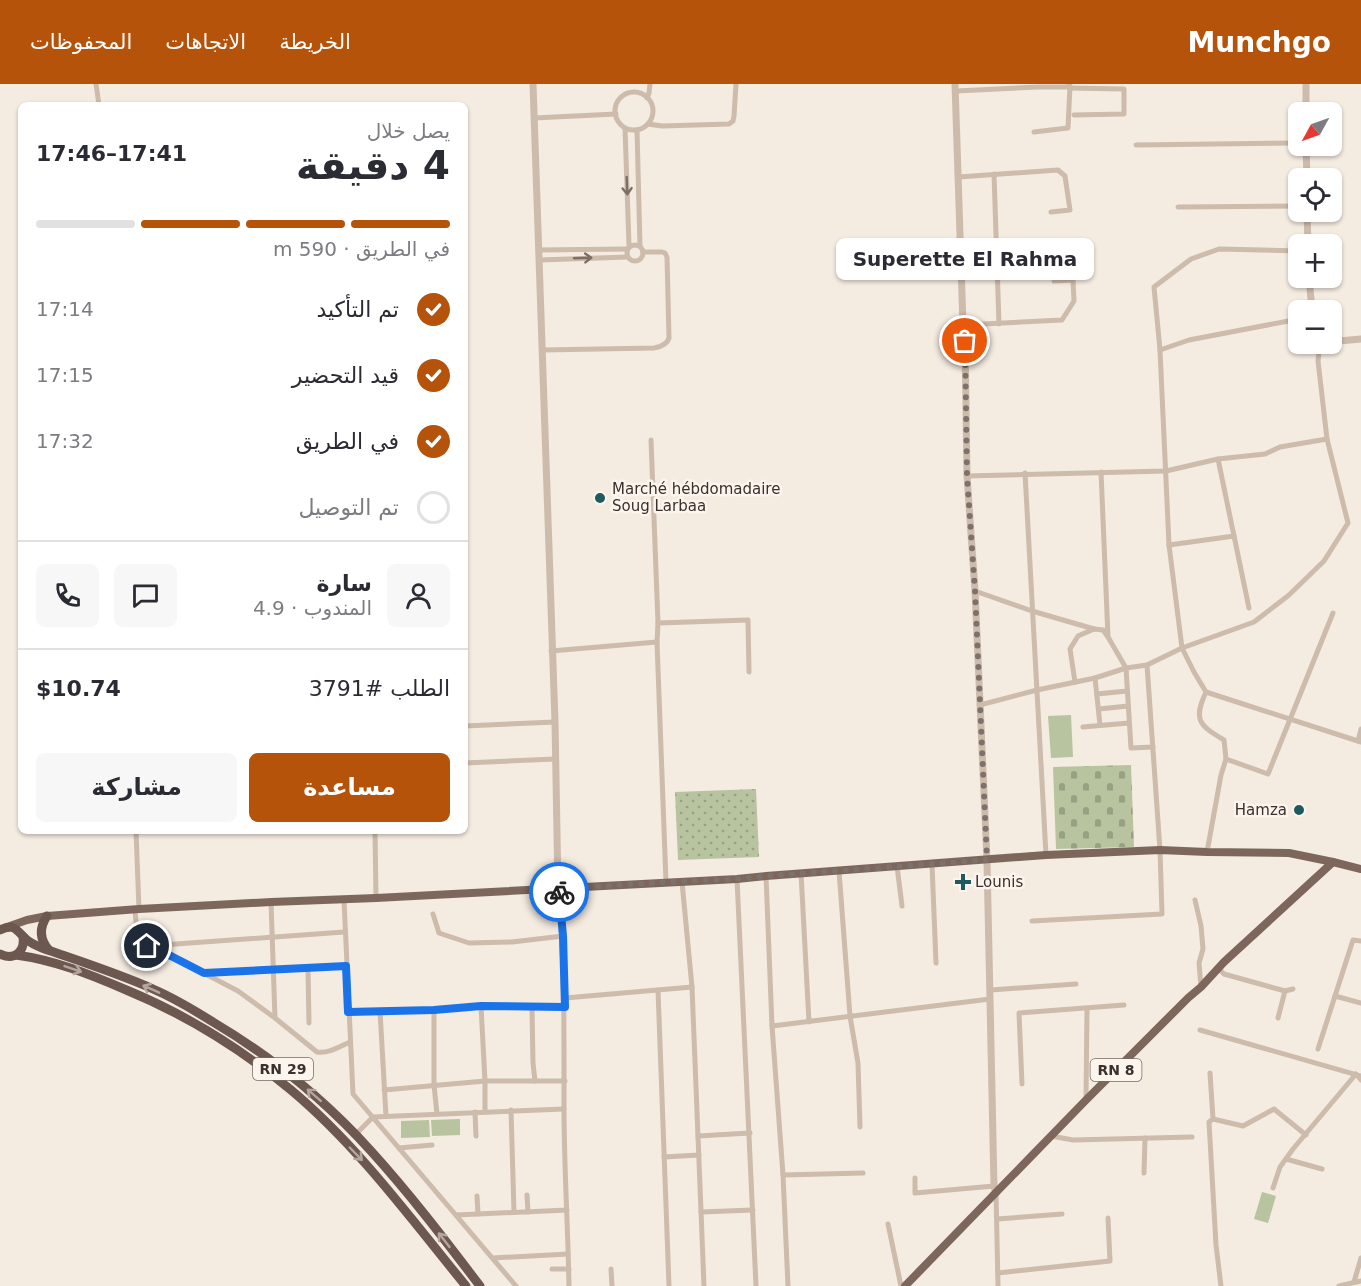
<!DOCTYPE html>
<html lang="ar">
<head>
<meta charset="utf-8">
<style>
  :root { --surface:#fff; --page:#f7f7f7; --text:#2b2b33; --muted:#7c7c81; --line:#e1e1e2; --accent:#b45309 }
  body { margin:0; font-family:"DejaVu Sans",Cairo,sans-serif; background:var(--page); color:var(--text); direction:rtl; height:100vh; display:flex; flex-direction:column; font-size:22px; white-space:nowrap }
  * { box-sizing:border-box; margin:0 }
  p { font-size:20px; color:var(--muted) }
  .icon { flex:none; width:33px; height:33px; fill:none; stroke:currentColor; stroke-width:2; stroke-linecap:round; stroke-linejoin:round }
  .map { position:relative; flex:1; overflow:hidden; direction:ltr }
  .drawer { position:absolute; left:18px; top:18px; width:450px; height:732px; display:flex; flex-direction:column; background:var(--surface); border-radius:9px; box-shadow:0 2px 4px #0004; direction:rtl }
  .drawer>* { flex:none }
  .needle { width:39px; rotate:230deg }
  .buttons { position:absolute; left:1288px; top:18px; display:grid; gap:12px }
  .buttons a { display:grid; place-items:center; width:54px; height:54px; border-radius:9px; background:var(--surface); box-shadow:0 2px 4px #0004; font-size:30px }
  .pin { position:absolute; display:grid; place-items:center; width:51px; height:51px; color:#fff; margin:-26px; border:3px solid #fff; border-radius:50%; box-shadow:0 2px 6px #0007 }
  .courier { position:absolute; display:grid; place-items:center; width:60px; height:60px; margin:-30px; border:4px solid #1a73e8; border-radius:50%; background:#fff; color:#222; box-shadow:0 2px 8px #0007 }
  .bubble { position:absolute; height:42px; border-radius:9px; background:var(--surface); box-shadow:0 2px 4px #0004; font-size:20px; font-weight:700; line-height:42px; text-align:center; direction:rtl }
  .summary em { font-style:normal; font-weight:700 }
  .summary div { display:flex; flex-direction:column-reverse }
  .summary { display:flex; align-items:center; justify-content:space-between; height:102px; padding:0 18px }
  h1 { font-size:39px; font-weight:700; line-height:45px }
  .bar { display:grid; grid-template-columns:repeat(4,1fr); gap:9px 6px; align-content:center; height:72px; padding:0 18px }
  .bar i { height:8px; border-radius:4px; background:var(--line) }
  .bar .on { background:var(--accent) }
  .bar p { grid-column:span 4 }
  .line { display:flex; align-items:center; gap:15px; padding:0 18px; border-top:2px solid var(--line) }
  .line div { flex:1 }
  .round { display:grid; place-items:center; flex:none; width:63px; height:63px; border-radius:9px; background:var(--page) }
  ol { padding:0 18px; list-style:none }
  li { display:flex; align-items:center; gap:18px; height:66px }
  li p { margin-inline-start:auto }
  li .icon { padding:6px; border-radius:50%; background:var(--accent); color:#fff; stroke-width:4 }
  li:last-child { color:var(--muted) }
  li i { width:33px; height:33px; border:3px solid var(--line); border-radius:50% }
  .cta { display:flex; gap:12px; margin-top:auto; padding:12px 18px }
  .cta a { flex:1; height:69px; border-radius:9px; background:var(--accent); color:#fff; font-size:24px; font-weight:700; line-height:69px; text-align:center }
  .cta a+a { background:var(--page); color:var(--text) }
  header { display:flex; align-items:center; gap:36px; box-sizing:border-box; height:84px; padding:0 30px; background:var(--accent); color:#fff }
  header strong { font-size:28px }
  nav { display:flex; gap:33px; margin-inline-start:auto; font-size:21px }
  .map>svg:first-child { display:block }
  .grass { fill:url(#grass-dots) }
  .cemetery { fill:url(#cemetery-stones) }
  .garden { fill:#b8c4a0 }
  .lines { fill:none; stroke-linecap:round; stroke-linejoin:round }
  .minor { stroke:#cdbbac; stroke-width:5 }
  .tertiary { stroke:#cdbbac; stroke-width:7 }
  .primary { stroke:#7d675c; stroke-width:8 }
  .trunk { stroke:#6c584f; stroke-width:9 }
  .oneway { stroke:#7d6f65 }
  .oneway2 { stroke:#b4a69e }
  .done { stroke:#7c716b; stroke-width:6; stroke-dasharray:0 10.8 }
  .route { stroke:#1a73e8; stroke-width:8 }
  .poi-dot { fill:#1f5a5e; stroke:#fbf5ee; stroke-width:2 }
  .labels { text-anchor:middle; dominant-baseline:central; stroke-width:5; stroke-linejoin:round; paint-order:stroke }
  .shield { fill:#fbf5ee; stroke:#756b66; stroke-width:1.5 }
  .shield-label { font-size:14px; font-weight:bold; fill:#3b302b }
  .poi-label { font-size:15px; fill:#3b302b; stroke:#fbf5ee; text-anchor:start }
</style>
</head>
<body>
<header>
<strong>Munchgo</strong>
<nav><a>الخريطة</a><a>الاتجاهات</a><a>المحفوظات</a></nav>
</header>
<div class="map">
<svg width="1361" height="1202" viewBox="0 0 1361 1202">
  <defs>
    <pattern id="grass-dots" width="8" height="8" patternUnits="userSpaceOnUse" patternTransform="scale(1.5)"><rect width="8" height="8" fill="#b8c4a0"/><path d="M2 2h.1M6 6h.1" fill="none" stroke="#97a083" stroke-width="1.8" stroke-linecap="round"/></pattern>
    <pattern id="cemetery-stones" width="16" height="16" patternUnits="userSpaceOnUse" patternTransform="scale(1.5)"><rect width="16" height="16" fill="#b8c4a0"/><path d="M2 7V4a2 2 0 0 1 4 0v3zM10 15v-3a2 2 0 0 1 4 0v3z" fill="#97a083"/></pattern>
  </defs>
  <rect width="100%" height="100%" fill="#f4ebe1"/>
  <!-- grass -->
  <path class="grass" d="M 756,705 L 759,773 L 678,776 L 675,708 Z"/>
  <!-- cemetery -->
  <path class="cemetery" d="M 1131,681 L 1134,763 L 1056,765 L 1053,683 Z"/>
  <!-- garden -->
  <g class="garden">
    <path d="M 1071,631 L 1073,673 L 1051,674 L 1048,632 Z"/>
    <path d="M 460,1035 L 460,1051 L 432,1052 L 431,1036 Z"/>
    <path d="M 429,1036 L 430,1053 L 401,1054 L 401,1037 Z"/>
    <path d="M 1262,1108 L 1276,1112 L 1268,1139 L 1254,1135 Z"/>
  </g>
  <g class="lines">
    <!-- minor -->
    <g class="minor">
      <path d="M 96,0 L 99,21"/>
      <path d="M 1070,4 L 1124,5 L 1124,30 L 1074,31"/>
      <path d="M 956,7 L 1037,3 L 1067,3 L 1069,0"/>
      <circle cx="634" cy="27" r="19"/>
      <path d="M 647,14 L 649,9 L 650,0"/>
      <path d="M 534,34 L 616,30"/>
      <path d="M 648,40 L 662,42 L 729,40 L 733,37 L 734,32 L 736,0"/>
      <path d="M 625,44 L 629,162"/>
      <path d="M 637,46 L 640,162"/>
      <path d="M 1034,48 L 1068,44 L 1070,2"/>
      <path d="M 1136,61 L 1299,59"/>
      <path d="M 994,90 L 999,240"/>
      <path d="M 959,93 L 1058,86 L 1065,92 L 1070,126 L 1051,128"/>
      <path d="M 1178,123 L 1299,122"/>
      <circle cx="635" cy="169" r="8"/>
      <path d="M 997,161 L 1030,161 L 1030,167 L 997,168"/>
      <path d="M 539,166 L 627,165"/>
      <path d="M 1299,167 L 1219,165 L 1191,175 L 1154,203 L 1160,266 L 1169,461 L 1182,564 L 1194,588 L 1206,608 L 1361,658"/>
      <path d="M 539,176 L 628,173"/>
      <path d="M 963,241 L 1062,236 L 1074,217 L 1073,196 L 1054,197"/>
      <path d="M 542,266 L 654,264 C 660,263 667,261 669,254 L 667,173 L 665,169 L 662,168 L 643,168"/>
      <path d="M 1160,266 L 1189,256 L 1299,235"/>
      <path d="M 651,356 L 658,539 L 657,558 L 666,798"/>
      <path d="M 1218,375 L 1249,524"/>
      <path d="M 1101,388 L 1108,553"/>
      <path d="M 1025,389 L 1046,771"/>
      <path d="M 967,392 L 1166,387 L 1218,375 L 1265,370 L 1280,363 L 1327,355"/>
      <path d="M 1169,461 L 1234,452"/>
      <path d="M 975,507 L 1032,527 L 1094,545"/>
      <path d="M 658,539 L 748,536 L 749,588"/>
      <path d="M 551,567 L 657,558"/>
      <path d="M 1095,594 L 1100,641"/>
      <path d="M 1075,598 L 1070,565 L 1078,552 L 1094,545 L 1103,546 L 1108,553 L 1126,584 L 1131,664 L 1153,663"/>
      <path d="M 1206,608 C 1193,636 1199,641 1224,656 L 1226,675 L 1221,691 L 1207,768"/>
      <path d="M 1097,610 L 1127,607"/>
      <path d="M 980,621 L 1037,606 L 1095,594 L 1126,584 L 1147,581 L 1182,564 L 1254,538 L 1289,511 L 1324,477 L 1348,439 L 1327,355 L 1318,277 L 1320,260"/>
      <path d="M 1099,625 L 1128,622"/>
      <path d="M 465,642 L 555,638"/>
      <path d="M 1083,643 L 1129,639"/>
      <path d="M 1358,657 L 1361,645"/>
      <path d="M 1226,675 L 1268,690 L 1333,529"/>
      <path d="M 465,679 L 555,675"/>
      <path d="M 136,747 L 139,825"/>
      <path d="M 375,747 L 376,814"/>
      <path d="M 932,780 L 936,879"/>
      <path d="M 897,782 L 902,822"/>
      <path d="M 839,787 L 850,932 L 858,979 L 860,1043"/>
      <path d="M 801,789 L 809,938"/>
      <path d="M 766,792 L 772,942 L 783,1091 L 788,1202"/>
      <path d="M 737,795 L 756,1202"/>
      <path d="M 682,798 L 692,903 L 704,1202"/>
      <path d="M 558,805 C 565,878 564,951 564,1024 C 564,1083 568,1143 569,1202"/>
      <path d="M 344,816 L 353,1010 L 516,1202"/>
      <path d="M 1195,816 L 1201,842 L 1203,865 L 1199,879 L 1201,903"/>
      <path d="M 271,818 L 275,934"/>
      <path d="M 135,826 L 137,850 L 138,854 L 143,861 L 171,872 L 238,907 L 275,934 L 317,968 C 328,970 339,963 350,958"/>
      <path d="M 433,830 L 439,849 L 469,859 L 512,858 L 563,852"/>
      <path d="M 1032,837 L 1162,830 L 1160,766 L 1147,581"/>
      <path d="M 148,862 L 344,848"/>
      <path d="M 1218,884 L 1224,890 L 1285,907 L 1293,905"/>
      <path d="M 308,885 L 309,939"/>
      <path d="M 207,889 L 346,882"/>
      <path d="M 658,906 L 669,1202"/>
      <path d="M 991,906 L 1076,900"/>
      <path d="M 1335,912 L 1361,919"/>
      <path d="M 565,914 L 692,903"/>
      <path d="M 481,922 L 485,997 L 485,1027"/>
      <path d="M 532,924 L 533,979 L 535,997"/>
      <path d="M 434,926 L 434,1001 L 437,1030"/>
      <path d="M 380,927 L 386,1032"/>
      <path d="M 348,928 L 434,926 L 481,922 L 565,923"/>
      <path d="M 1278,934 L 1285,907"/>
      <path d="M 772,942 L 990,915"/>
      <path d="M 1200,946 L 1361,992"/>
      <path d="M 1318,965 L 1353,856 L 1361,857"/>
      <path d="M 1210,989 L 1213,1035 L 1209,1038 L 1216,1161 L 1221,1202"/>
      <path d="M 1022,1000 L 1019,929 L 1124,921"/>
      <path d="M 384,1006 L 485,997 L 565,997"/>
      <path d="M 1086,1016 L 1087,925"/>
      <path d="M 511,1026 L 514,1128"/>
      <path d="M 475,1028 L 476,1052"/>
      <path d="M 1213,1035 L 1243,1042 L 1274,1025 L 1306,1051"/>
      <path d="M 355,1051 L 373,1033 L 564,1025"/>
      <path d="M 698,1052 L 750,1049"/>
      <path d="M 1051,1052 L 1073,1056 L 1192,1053"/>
      <path d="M 399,1064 L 432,1061"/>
      <path d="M 664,1073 L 699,1071"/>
      <path d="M 1286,1075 L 1322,1085"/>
      <path d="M 1144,1089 L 1145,1054"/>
      <path d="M 783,1091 L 863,1089"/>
      <path d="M 915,1094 L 915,1109 L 994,1102"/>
      <path d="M 1273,1104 L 1280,1083 L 1293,1065 L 1356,990 L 1361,996"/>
      <path d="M 996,1109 L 998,1202"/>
      <path d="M 527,1111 L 528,1128"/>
      <path d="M 477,1112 L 478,1130"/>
      <path d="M 701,1128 L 753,1126"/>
      <path d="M 456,1131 L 567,1126"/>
      <path d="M 997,1135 L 1062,1130"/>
      <path d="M 888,1140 L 901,1202"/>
      <path d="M 493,1174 L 568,1170"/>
      <path d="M 552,1185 L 569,1185"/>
      <path d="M 611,1185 L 612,1202"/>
      <path d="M 998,1189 L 1110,1177 L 1108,1134"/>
      <path d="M 1354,1198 L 1361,1174"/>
      <path d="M 1339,1202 L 1361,1197"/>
    </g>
    <!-- tertiary -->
    <g class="tertiary">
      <path d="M 533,0 L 555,638 L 558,805"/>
      <path d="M 955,0 L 963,241 L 965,257 L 967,392 L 975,507 L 987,776 L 994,1102 L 996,1109"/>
      <path d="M 1306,0 L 1306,28"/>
      <path d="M 1306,62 L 1307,94"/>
      <path d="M 1307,128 L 1308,160"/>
      <path d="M 1309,194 L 1312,226"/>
      <path d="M 1332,254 L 1339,257 L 1361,255"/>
    </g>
    <!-- primary -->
    <g class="primary">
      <path d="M 7,843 L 27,836 L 47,832 L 139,825 L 271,818 L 376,814 L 737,795 L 766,792 L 1046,771 L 1160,766 L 1207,768 L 1289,769 L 1333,778 L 1361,785"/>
      <path d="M 905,1202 L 1086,1016 L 1188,914 L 1201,903 L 1224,878 L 1333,778"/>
    </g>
    <!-- trunk -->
    <g class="trunk">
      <path d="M 47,832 C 39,844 39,855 49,866"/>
      <path d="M 0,846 C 14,839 16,846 25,854 C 29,859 36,861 42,864 C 79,877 117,889 153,905 C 174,914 194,926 213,938 C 272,973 325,1016 371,1067 C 410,1110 445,1156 480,1202"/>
      <path d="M 0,870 C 14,877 25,868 23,853"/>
      <path d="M 16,871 C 54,876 89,890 124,905 C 185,930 240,964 291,1006 C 358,1062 411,1135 466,1202"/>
    </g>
  </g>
  <!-- one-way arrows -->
  <defs><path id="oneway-shaft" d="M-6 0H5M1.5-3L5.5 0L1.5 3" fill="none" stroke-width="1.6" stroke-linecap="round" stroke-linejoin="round" transform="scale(1.5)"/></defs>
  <g class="oneway">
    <use href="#oneway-shaft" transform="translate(627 102) rotate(88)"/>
    <use href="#oneway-shaft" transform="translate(583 174) rotate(-2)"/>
  </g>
  <g class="oneway2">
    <use href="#oneway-shaft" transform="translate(73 885) rotate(19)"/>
    <use href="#oneway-shaft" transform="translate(151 905) rotate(-156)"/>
    <use href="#oneway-shaft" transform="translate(314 1011) rotate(-139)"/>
    <use href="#oneway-shaft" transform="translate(356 1070) rotate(46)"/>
    <use href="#oneway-shaft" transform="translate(444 1156) rotate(-128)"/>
  </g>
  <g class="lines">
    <!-- done -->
    <path class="done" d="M 559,808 L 558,805 L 666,798 L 737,795 L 766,792 L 987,776 L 975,507 L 967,392 L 965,257"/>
    <!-- route -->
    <path class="route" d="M 147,862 L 171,872 L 204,889 L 346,882 L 348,928 L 434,926 L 481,922 L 565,923 L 563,852 L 559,808"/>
  </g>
  <!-- markers -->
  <g class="poi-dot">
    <circle cx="600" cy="414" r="6"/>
    <circle cx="1299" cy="726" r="6"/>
    <path d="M960 789h6v6h6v6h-6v6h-6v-6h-6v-6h6z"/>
  </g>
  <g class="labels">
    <!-- shield labels -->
    <g class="shield">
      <rect x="253" y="974" width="60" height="22" rx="4.5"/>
      <rect x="1090.5" y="975" width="51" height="22" rx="4.5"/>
    </g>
    <g class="shield-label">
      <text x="283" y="985">RN 29</text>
      <text x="1116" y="986">RN 8</text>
    </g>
    <!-- poi labels -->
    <g class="poi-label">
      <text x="612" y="405">Marché hébdomadaire<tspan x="612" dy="17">Soug Larbaa</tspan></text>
      <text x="1287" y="726" text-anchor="end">Hamza</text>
      <text x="975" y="798">Lounis</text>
    </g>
  </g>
</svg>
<div class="buttons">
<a><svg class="needle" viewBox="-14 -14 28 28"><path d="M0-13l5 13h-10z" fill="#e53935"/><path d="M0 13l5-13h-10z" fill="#7c7c81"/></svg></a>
<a><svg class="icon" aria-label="locate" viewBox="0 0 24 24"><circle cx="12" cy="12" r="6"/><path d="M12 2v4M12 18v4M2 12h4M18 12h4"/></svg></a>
<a>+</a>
<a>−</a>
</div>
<div class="pin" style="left:965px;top:257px;background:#ea580c"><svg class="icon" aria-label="bag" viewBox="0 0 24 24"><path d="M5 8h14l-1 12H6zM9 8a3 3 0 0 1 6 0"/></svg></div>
<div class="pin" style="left:147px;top:862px;background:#1f2937"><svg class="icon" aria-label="home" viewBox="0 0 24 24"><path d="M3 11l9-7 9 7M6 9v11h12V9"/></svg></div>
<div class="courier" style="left:559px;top:808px"><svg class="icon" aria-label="bike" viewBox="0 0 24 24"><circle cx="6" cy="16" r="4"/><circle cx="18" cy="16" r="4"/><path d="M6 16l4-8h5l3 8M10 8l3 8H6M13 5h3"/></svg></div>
<div class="bubble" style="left:836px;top:154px;width:258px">Superette El Rahma</div>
<section class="drawer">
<div class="summary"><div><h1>4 دقيقة</h1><p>يصل خلال</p></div><em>17:41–17:46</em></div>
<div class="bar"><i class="on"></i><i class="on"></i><i class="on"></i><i></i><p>في الطريق · 590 m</p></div>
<ol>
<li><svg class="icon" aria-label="check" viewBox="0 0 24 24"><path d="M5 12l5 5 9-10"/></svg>تم التأكيد<p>17:14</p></li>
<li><svg class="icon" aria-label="check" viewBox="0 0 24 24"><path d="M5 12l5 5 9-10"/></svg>قيد التحضير<p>17:15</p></li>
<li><svg class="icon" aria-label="check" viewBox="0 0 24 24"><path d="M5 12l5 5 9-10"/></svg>في الطريق<p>17:32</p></li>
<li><i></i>تم التوصيل</li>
</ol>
<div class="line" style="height:108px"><a class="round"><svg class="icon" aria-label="person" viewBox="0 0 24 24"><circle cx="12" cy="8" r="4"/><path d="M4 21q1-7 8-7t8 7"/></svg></a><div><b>سارة</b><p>المندوب · 4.9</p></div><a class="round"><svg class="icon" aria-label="chat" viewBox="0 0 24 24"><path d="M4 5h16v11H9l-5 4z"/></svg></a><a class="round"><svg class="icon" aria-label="phone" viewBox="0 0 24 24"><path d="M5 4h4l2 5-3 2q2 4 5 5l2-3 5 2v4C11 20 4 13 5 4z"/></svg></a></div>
<div class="line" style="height:78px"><div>الطلب #3791</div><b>$10.74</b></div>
<div class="cta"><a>مساعدة</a><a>مشاركة</a></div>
</section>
</div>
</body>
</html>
